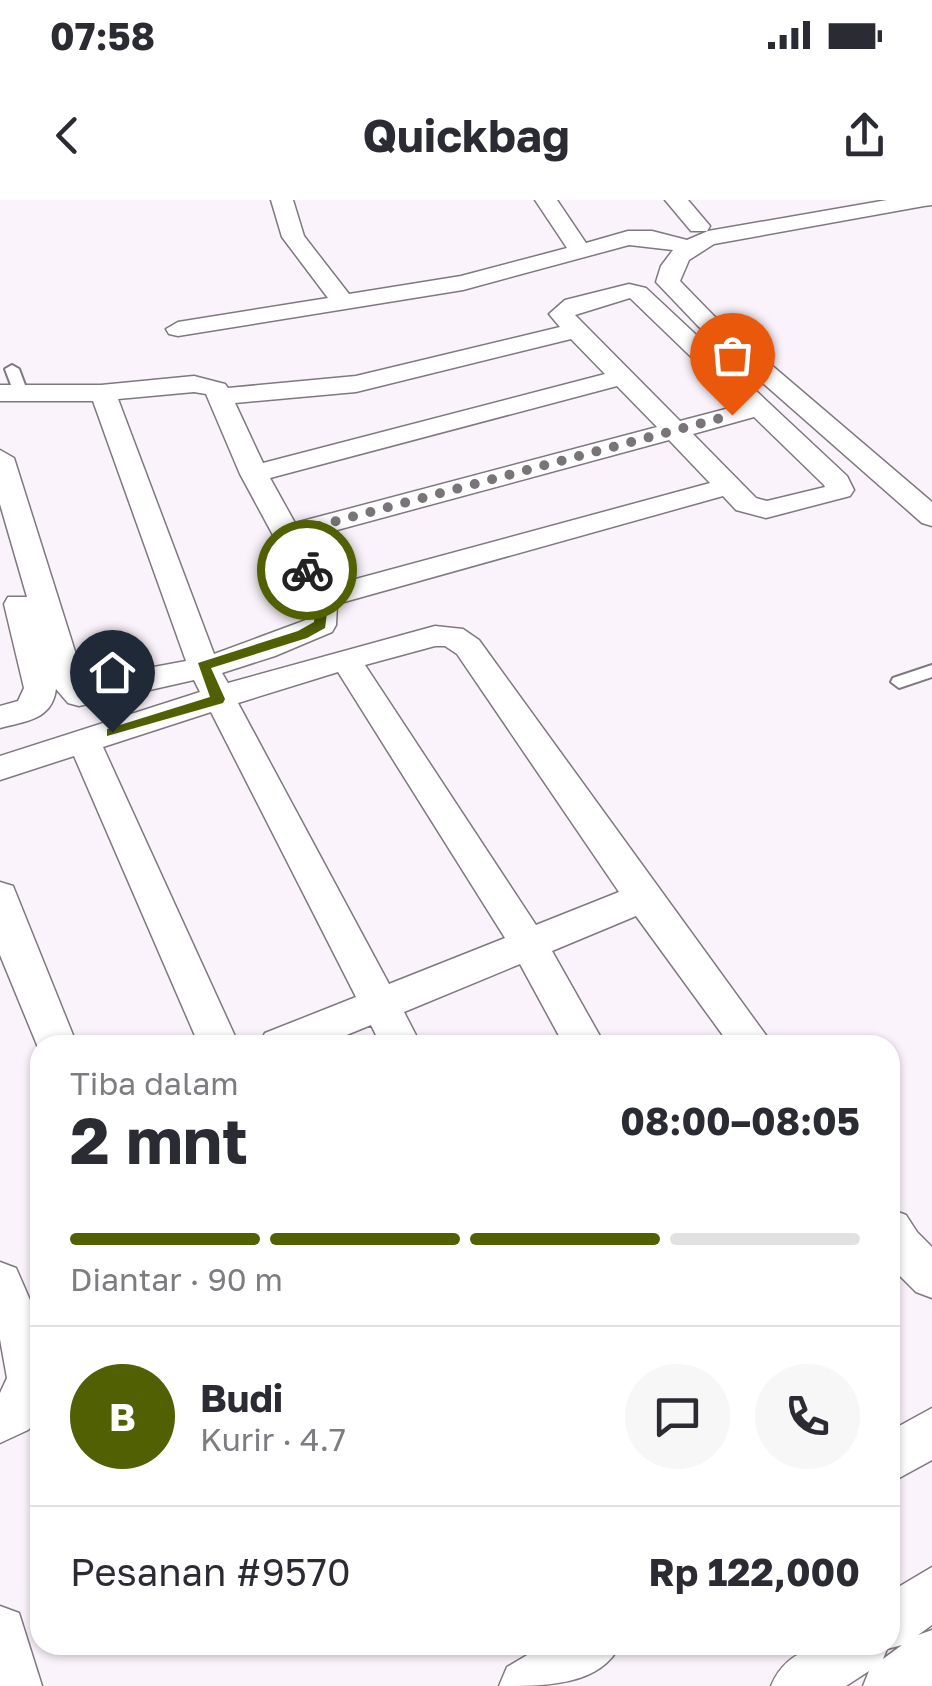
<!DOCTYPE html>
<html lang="id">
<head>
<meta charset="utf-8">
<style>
  :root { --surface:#fff; --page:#f7f7f7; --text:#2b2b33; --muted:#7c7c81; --line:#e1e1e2; --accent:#506003 }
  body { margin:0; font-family:"Golos Text",sans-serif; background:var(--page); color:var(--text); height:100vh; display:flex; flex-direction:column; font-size:38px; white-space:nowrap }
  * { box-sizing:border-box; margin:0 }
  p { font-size:32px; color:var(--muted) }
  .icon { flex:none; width:55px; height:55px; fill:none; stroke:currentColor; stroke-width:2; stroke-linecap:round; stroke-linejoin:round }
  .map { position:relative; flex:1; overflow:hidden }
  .panel { position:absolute; left:30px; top:835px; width:870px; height:620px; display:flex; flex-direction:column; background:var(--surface); border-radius:30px; box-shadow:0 2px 8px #0004 }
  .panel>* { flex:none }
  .pin { position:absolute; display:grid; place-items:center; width:85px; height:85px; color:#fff; margin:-102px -42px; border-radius:50% 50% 50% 0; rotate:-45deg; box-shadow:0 0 10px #0007 }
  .pin .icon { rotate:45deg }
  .courier { position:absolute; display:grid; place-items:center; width:100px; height:100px; margin:-50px; border:8px solid #506003; border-radius:50%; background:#fff; color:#222; box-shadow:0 2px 12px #0007 }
  .overview em { font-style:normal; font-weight:700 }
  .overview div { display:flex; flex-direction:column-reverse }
  .overview { display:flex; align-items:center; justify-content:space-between; height:170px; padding:0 40px }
  h1 { font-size:65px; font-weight:700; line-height:75px }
  .bar { display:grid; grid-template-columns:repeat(4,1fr); gap:15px 10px; align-content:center; height:120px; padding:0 40px }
  .bar i { height:12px; border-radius:8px; background:var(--line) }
  .bar .current { background:var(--accent) }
  .bar p { grid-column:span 4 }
  .line { display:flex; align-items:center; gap:25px; padding:0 40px; border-top:2px solid var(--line) }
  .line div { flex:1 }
  .round { display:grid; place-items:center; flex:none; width:105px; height:105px; border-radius:52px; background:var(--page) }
  .status { display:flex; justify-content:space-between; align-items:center; height:70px; padding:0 50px; background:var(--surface); direction:ltr }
  .status svg { height:28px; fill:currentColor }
  header { display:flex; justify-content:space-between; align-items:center; height:130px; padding:0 40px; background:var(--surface); font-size:45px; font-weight:700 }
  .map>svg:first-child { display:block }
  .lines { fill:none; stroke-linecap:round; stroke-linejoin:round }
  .lane-casing { stroke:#7f787f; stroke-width:4 }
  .street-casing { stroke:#7f787f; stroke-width:3 }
  .lane { fill:#fff; fill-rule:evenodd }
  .street { fill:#fff; fill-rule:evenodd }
  .route { fill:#506003 }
  .done { stroke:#787478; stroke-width:10; stroke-dasharray:0 18 }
</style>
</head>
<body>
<div class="status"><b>07:58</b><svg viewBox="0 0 49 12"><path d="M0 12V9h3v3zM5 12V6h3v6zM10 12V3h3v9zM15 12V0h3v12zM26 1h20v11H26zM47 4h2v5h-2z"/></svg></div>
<header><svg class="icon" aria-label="back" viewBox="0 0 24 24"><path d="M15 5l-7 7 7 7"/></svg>Quickbag<svg class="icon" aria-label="share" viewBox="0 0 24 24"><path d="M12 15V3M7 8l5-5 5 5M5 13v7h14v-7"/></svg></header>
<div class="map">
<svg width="932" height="1486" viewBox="0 0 932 1486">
  <rect width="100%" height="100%" fill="#fbf3fb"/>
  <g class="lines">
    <!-- lane casing -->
    <g class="lane-casing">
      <g id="lane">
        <path d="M 12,165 L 19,169 L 28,193 L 26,196 L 14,193 L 5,169 Z"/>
        <path d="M 932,465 L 932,477 L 899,488 L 891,482 L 893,478 Z"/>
      </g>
    </g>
    <!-- street casing -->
    <g class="street-casing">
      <g id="street">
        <path d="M 271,0 L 293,0 L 304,36 L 349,94 L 461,76 L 567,48 L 535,0 L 557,0 L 586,43 L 628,31 L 652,31 L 687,40 L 708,31 L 887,0 L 932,0 L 932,5 L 924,6 L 714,44 L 689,60 L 680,81 L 714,116 L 932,302 L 932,326 L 922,323 L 698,126 L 656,82 L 661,66 L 673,50 L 629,45 L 463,90 L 178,136 L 169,134 L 166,129 L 178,122 L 328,98 L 282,37 Z"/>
        <path d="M 665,0 L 688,0 L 710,26 L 707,31 L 691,31 Z"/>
        <path d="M 629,84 L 646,88 L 847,276 L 854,290 L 850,296 L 766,318 L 736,310 L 723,296 L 337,404 L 336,425 L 332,432 L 275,456 L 222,473 L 228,483 L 435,426 L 463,429 L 479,440 L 773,845 L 730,845 L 636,716 L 552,751 L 605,845 L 564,845 L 520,764 L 404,812 L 421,845 L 381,845 L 371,825 L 322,845 L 259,845 L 265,833 L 356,797 L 211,512 L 103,547 L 239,845 L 199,845 L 74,556 L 0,580 L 0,556 L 200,492 L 194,480 L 79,506 L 68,503 L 56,489 C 52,520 26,521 0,528 L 0,506 L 18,501 L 24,488 L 4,404 L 8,397 L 27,397 L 0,304 L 0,250 L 14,258 L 84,480 L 186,461 L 93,201 L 0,201 L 0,185 L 101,185 L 194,176 L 225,184 L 228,188 L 356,176 L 560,127 L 549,114 L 565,100 ZM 630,98 L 741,205 L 680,221 L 575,115 ZM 571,139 L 605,174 L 263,263 L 235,203 L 356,192 ZM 617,186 L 657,227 L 295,323 L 270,278 ZM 194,192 L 206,194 L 240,274 L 307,398 L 306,420 L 214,454 L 118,199 ZM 754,217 L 824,285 L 825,287 L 767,301 L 756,298 L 693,234 ZM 669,240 L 710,283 L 330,386 L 304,339 ZM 435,446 L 445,446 L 457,454 L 619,692 L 536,725 L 365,465 ZM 338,472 L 505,738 L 389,784 L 238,503 Z"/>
        <path d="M 0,682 L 13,686 L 77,845 L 40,845 L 40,851 L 37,845 L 0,755 Z"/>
        <path d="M 890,1009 L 906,1015 L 917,1032 L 932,1047 L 932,1098 L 916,1092 L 890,1066 Z"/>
        <path d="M 0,1062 L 16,1068 L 40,1123 L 40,1219 L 28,1230 L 0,1243 L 0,1193 L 7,1178 L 0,1139 Z"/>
        <path d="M 932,1208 L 932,1260 L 890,1283 L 890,1231 Z"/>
        <path d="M 932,1367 L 932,1425 L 918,1435 L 932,1430 L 932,1486 L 863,1486 L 869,1471 L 846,1486 L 771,1486 C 792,1436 844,1445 890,1445 L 890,1392 ZM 902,1445 L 883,1459 L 887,1449 Z"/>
        <path d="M 0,1406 L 19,1413 L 42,1486 L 0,1486 Z"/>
        <path d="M 544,1445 L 620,1445 C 600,1486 545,1486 499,1486 L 507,1467 Z"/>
      </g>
    </g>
    <!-- lane -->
    <use href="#lane" class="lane"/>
    <!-- street -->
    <use href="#street" class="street"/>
  </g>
  <!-- route -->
  <path class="route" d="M 303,367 L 312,367 L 329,398 L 325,428 L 307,438 L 211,468 L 225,499 L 223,503 L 107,536 L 107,529 L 210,497 L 198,463 L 298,431 L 314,422 L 316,398 Z"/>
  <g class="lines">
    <!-- done -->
    <path class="done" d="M 307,370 L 288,334 L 732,215"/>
  </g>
</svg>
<div class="pin" style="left:732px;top:215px;background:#ea580c"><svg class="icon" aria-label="bag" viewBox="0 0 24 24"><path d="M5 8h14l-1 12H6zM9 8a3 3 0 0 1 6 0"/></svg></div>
<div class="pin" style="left:112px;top:532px;background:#1f2937"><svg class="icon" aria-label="home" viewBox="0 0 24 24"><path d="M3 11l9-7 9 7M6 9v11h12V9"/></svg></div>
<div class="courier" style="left:307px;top:370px"><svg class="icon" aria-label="bike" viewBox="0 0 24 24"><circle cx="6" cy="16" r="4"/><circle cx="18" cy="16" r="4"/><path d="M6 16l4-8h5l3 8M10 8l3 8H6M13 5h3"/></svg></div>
<section class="panel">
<div class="overview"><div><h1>2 mnt</h1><p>Tiba dalam</p></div><em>08:00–08:05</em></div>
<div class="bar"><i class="current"></i><i class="current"></i><i class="current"></i><i></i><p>Diantar · 90 m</p></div>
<div class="line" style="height:180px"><b class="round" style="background:var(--accent);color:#fff">B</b><div><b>Budi</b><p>Kurir · 4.7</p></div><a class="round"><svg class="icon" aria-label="chat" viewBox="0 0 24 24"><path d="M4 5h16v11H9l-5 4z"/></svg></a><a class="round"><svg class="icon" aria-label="phone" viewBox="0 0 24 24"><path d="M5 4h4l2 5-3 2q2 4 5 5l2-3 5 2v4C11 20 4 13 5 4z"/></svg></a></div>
<div class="line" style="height:130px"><div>Pesanan #9570</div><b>Rp 122,000</b></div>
</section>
</div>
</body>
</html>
